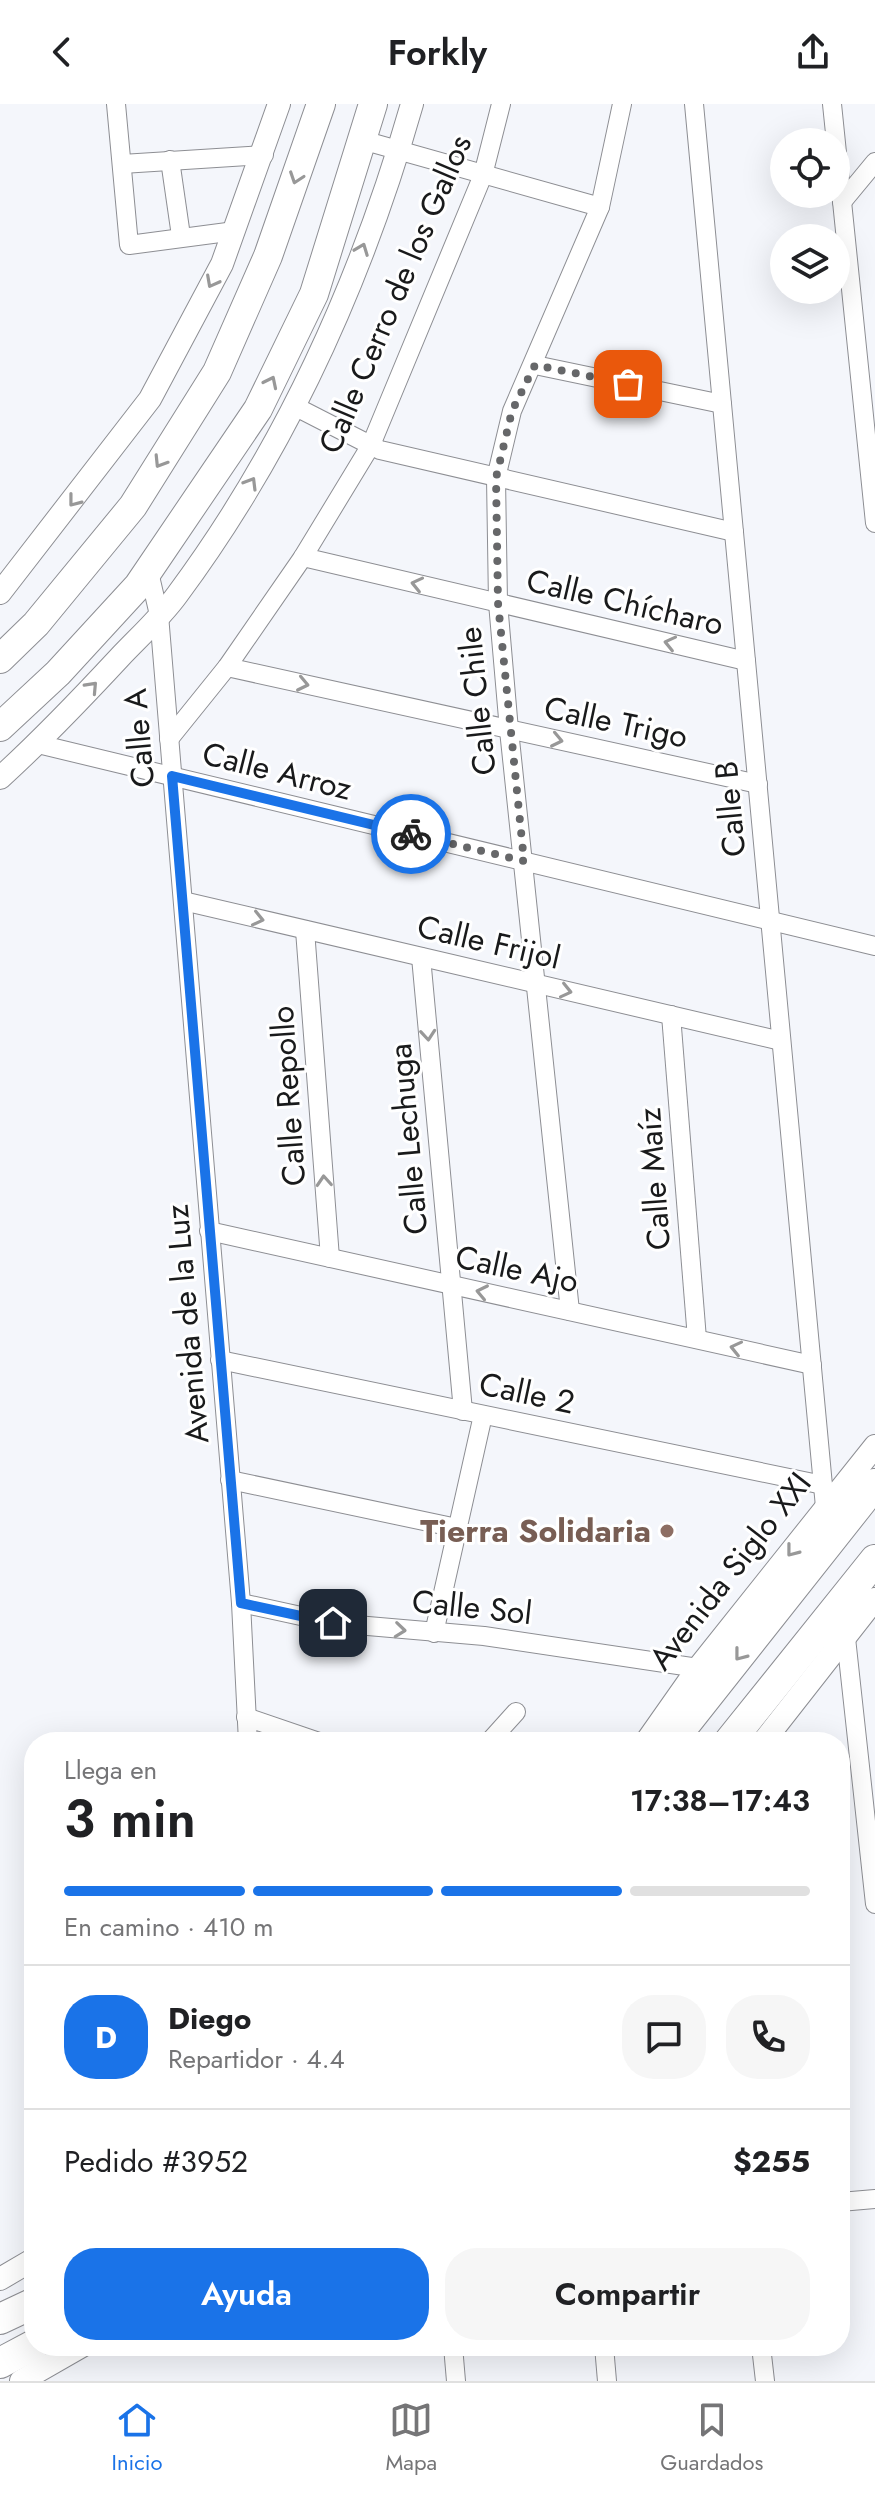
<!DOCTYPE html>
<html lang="es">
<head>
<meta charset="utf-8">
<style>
  :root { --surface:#fff; --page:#f6f6f6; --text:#202124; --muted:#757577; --line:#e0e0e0; --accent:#1a73e8 }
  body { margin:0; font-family:Jost,sans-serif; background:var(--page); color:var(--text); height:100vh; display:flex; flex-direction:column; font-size:30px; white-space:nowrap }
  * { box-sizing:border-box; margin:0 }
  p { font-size:26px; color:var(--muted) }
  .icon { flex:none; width:44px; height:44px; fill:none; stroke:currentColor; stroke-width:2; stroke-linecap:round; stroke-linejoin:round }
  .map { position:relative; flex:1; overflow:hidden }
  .details { position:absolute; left:24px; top:1628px; width:826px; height:624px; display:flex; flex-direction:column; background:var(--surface); border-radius:32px; box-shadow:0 8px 32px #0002 }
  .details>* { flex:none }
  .buttons { position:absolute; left:770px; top:24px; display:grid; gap:16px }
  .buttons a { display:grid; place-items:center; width:80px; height:80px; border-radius:50%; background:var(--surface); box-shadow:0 8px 32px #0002; font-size:40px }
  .pin { position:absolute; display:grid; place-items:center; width:68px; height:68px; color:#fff; margin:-34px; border-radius:16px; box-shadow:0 4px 12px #0006 }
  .courier { position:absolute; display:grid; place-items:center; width:80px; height:80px; margin:-40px; border:6px solid #1a73e8; border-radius:50%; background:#fff; color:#222; box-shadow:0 2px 10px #0007 }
  .summary em { font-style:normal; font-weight:600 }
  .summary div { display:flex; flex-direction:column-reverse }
  .summary { display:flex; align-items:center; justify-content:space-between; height:136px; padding:0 40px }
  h1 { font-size:52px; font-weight:600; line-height:60px }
  .bar { display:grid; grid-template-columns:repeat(4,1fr); gap:12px 8px; align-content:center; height:96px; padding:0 40px }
  .bar i { height:10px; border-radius:6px; background:var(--line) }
  .bar .on { background:var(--accent) }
  .bar p { grid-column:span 4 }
  .line { display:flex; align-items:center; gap:20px; padding:0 40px; border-top:2px solid var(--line) }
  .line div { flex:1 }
  .round { display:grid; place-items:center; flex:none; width:84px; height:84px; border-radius:32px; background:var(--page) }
  .action { display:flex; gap:16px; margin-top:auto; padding:16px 40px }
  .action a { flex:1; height:92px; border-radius:32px; background:var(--accent); color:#fff; font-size:32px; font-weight:600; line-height:92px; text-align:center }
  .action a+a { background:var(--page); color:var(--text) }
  header { display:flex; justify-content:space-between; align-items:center; height:104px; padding:0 40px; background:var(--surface); font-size:36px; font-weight:600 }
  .dock { display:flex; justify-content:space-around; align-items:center; height:112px; border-top:2px solid var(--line); background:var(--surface); font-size:22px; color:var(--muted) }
  .dock a { display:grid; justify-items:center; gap:4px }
  .dock .on { color:var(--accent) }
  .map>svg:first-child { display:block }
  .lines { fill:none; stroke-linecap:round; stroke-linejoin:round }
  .minor-casing { stroke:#8d8e93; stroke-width:20 }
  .tertiary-casing { stroke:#8d8e93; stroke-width:24 }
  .primary-casing { stroke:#8d8e93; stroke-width:30 }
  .trunk-casing { stroke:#8d8e93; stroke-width:32 }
  .minor { stroke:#fff; stroke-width:18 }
  .tertiary { stroke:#fff; stroke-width:22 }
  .primary { stroke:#fff; stroke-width:28 }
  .trunk { stroke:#fff; stroke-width:30 }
  .oneway { stroke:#989898 }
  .done { stroke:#666769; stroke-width:8; stroke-dasharray:0 14.4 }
  .route { stroke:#1a73e8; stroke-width:10 }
  .education-dot { fill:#8d6e63; stroke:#fff; stroke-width:3 }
  .labels { text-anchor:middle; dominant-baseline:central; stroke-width:6; stroke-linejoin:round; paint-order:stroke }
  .street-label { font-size:32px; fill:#191a1b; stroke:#fff }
  .education-label { font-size:32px; font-weight:bold; fill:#785e54; stroke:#fff; text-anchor:end }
</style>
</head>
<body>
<header><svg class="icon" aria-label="back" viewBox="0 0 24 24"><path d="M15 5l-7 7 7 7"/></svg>Forkly<svg class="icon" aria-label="share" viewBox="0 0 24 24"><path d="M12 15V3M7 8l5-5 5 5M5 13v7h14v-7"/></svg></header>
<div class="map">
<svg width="875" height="2277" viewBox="0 0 875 2277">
  <rect width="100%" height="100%" fill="#f4f6fb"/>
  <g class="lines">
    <!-- minor casing -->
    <g class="minor-casing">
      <g id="minor">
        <path d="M 116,0 L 129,141 L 235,127"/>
        <path d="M 694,0 L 825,1403"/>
        <path d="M 832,0 L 875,419"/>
        <path d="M 362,36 L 600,103"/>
        <path d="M 170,56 L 181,132"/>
        <path d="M 122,60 L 264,51"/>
        <path d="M 842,98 L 875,58"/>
        <path d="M 535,261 L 722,300"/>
        <path d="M 296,303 L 380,346 L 734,428"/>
        <path d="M 303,453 L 746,557"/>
        <path d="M 149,468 L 159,511 L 241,1499 L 248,1638"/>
        <path d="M 227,563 L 758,680"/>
        <path d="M 169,635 L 227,563 L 303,453 L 371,341 L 483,71 L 501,0"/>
        <path d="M 38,640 L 875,842"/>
        <path d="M 183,797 L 781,937"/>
        <path d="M 305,826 L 330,1154"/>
        <path d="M 421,853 L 463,1307"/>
        <path d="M 671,911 L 697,1235"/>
        <path d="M 209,1127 L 812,1261"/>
        <path d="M 570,1207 L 509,626 L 498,499 L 496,374 L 512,307 L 600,103 L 622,0"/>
        <path d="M 220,1256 L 823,1381"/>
        <path d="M 230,1376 L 457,1424"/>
        <path d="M 241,1499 L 333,1519 L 484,1532 L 698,1564"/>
        <path d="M 839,1527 L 846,1534 L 875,1800"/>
        <path d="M 434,1529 L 483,1311"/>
        <path d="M 246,1613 L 319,1638"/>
        <path d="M 489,1638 L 516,1608"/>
        <path d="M 840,2098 L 875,2095"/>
        <path d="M 453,2242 L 456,2277"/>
        <path d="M 604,2242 L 607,2277"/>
        <path d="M 761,2242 L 765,2277"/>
      </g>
    </g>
    <!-- tertiary casing -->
    <g class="tertiary-casing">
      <g id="tertiary">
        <path d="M 0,489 L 150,295 L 222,160 L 279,0"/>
        <path d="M 0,674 C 42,636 81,595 120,553 C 139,533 161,513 177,491 C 286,344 362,175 412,0"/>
        <path d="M 646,1638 L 698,1564 L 875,1342"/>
        <path d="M 763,1638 L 875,1495"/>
        <path d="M 0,2175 L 34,2155"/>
        <path d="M 21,2277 L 82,2242"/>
      </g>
    </g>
    <!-- primary casing -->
    <g class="primary-casing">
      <g id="primary">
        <path d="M 0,555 L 36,520 L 133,402 L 217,268 L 268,152 L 321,0"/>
        <path d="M 0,623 L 58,569 L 138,482 L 258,305 L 314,190 L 373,0"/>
      </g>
    </g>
    <!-- trunk casing -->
    <g class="trunk-casing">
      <g id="trunk">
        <path d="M 671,1638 L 875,1380"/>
        <path d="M 729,1638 L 875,1456"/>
        <path d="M 0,2215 L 34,2199"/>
        <path d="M 0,2259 L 34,2241"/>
      </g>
    </g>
    <!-- minor -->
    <use href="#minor" class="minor"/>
    <!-- tertiary -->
    <use href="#tertiary" class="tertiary"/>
    <!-- primary -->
    <use href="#primary" class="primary"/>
    <!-- trunk -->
    <use href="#trunk" class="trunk"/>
  </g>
  <!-- one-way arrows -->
  <defs><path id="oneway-chevron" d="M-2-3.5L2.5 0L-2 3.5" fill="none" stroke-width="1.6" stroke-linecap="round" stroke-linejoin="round" transform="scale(2)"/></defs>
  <g class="oneway">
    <use href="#oneway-chevron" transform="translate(296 74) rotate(109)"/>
    <use href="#oneway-chevron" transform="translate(362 145) rotate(-69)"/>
    <use href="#oneway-chevron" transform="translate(212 178) rotate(118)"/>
    <use href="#oneway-chevron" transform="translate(271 278) rotate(-64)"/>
    <use href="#oneway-chevron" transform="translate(160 358) rotate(122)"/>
    <use href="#oneway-chevron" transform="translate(251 379) rotate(-59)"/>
    <use href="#oneway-chevron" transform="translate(74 397) rotate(128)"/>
    <use href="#oneway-chevron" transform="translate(417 480) rotate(-167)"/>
    <use href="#oneway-chevron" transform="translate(670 539) rotate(-167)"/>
    <use href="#oneway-chevron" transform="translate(303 580) rotate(12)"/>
    <use href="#oneway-chevron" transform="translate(92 583) rotate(-47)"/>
    <use href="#oneway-chevron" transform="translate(557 636) rotate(12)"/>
    <use href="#oneway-chevron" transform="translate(258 815) rotate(13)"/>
    <use href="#oneway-chevron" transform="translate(566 887) rotate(13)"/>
    <use href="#oneway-chevron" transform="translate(428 931) rotate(85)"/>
    <use href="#oneway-chevron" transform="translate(324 1077) rotate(-94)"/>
    <use href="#oneway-chevron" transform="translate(482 1188) rotate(-168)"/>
    <use href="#oneway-chevron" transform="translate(736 1244) rotate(-167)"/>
    <use href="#oneway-chevron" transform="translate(792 1447) rotate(128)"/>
    <use href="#oneway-chevron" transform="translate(400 1526) rotate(6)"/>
    <use href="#oneway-chevron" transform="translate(740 1551) rotate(128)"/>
  </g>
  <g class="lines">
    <!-- done -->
    <path class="done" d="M 411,730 L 524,757 L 498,499 L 496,374 L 512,307 L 535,261 L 628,280"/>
    <!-- route -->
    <path class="route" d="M 333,1519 L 241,1499 L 172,672 L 411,730"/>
  </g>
  <!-- markers -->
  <circle class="education-dot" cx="667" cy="1427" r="8"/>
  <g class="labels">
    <!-- street labels -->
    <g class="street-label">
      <text transform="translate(395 190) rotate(-67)">Calle Cerro de los Gallos</text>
      <text transform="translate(625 498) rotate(13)">Calle Chícharo</text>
      <text transform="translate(477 597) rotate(-96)">Calle Chile</text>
      <text transform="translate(616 618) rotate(12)">Calle Trigo</text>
      <text transform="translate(139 634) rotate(-95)">Calle A</text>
      <text transform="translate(277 667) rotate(14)">Calle Arroz</text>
      <text transform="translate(730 705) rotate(-95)">Calle B</text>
      <text transform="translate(489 838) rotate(13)">Calle Frijol</text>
      <text transform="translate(288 992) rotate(-94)">Calle Repollo</text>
      <text transform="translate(408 1035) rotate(-95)">Calle Lechuga</text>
      <text transform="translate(654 1075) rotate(-94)">Calle Maíz</text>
      <text transform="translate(517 1165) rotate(12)">Calle Ajo</text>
      <text transform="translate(187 1220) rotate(-95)">Avenida de la Luz</text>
      <text transform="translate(527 1289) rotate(12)">Calle 2</text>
      <text transform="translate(730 1467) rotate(-52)">Avenida Siglo XXI</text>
      <text transform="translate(472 1503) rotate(6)">Calle Sol</text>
    </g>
    <!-- education labels -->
    <g class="education-label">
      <text x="651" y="1427">Tierra Solidaria</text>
    </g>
  </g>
</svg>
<div class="buttons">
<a><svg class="icon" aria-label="locate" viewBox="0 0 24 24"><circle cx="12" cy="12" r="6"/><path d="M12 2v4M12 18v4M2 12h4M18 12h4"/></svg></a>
<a><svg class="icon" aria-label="layers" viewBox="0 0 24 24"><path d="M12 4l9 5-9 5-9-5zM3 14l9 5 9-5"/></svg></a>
</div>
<div class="pin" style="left:628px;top:280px;background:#ea580c"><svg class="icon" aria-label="bag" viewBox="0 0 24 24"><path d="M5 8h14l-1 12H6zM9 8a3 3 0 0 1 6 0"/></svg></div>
<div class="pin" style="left:333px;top:1519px;background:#1f2937"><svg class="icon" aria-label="home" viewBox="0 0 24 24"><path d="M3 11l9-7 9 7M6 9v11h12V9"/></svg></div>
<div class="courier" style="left:411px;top:730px"><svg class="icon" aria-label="bike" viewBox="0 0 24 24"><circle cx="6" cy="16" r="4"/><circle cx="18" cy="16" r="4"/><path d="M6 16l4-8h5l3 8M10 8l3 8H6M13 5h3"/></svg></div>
<section class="details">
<div class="summary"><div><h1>3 min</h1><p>Llega en</p></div><em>17:38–17:43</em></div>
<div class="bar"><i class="on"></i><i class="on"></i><i class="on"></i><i></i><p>En camino · 410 m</p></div>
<div class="line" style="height:144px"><b class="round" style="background:var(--accent);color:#fff">D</b><div><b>Diego</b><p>Repartidor · 4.4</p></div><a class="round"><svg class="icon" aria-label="chat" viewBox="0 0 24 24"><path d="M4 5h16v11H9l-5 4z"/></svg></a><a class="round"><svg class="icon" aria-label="phone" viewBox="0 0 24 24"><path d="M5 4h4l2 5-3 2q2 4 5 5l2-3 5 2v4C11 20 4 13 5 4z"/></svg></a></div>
<div class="line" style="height:104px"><div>Pedido #3952</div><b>$255</b></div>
<div class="action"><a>Ayuda</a><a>Compartir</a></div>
</section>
</div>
<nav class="dock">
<a class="on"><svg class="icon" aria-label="home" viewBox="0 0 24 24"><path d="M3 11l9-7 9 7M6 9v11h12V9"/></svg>Inicio</a>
<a><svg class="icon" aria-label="map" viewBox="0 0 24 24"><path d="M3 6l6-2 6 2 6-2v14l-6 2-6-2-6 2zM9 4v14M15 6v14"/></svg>Mapa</a>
<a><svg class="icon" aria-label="saved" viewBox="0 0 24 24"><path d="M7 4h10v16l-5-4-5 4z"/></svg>Guardados</a>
</nav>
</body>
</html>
